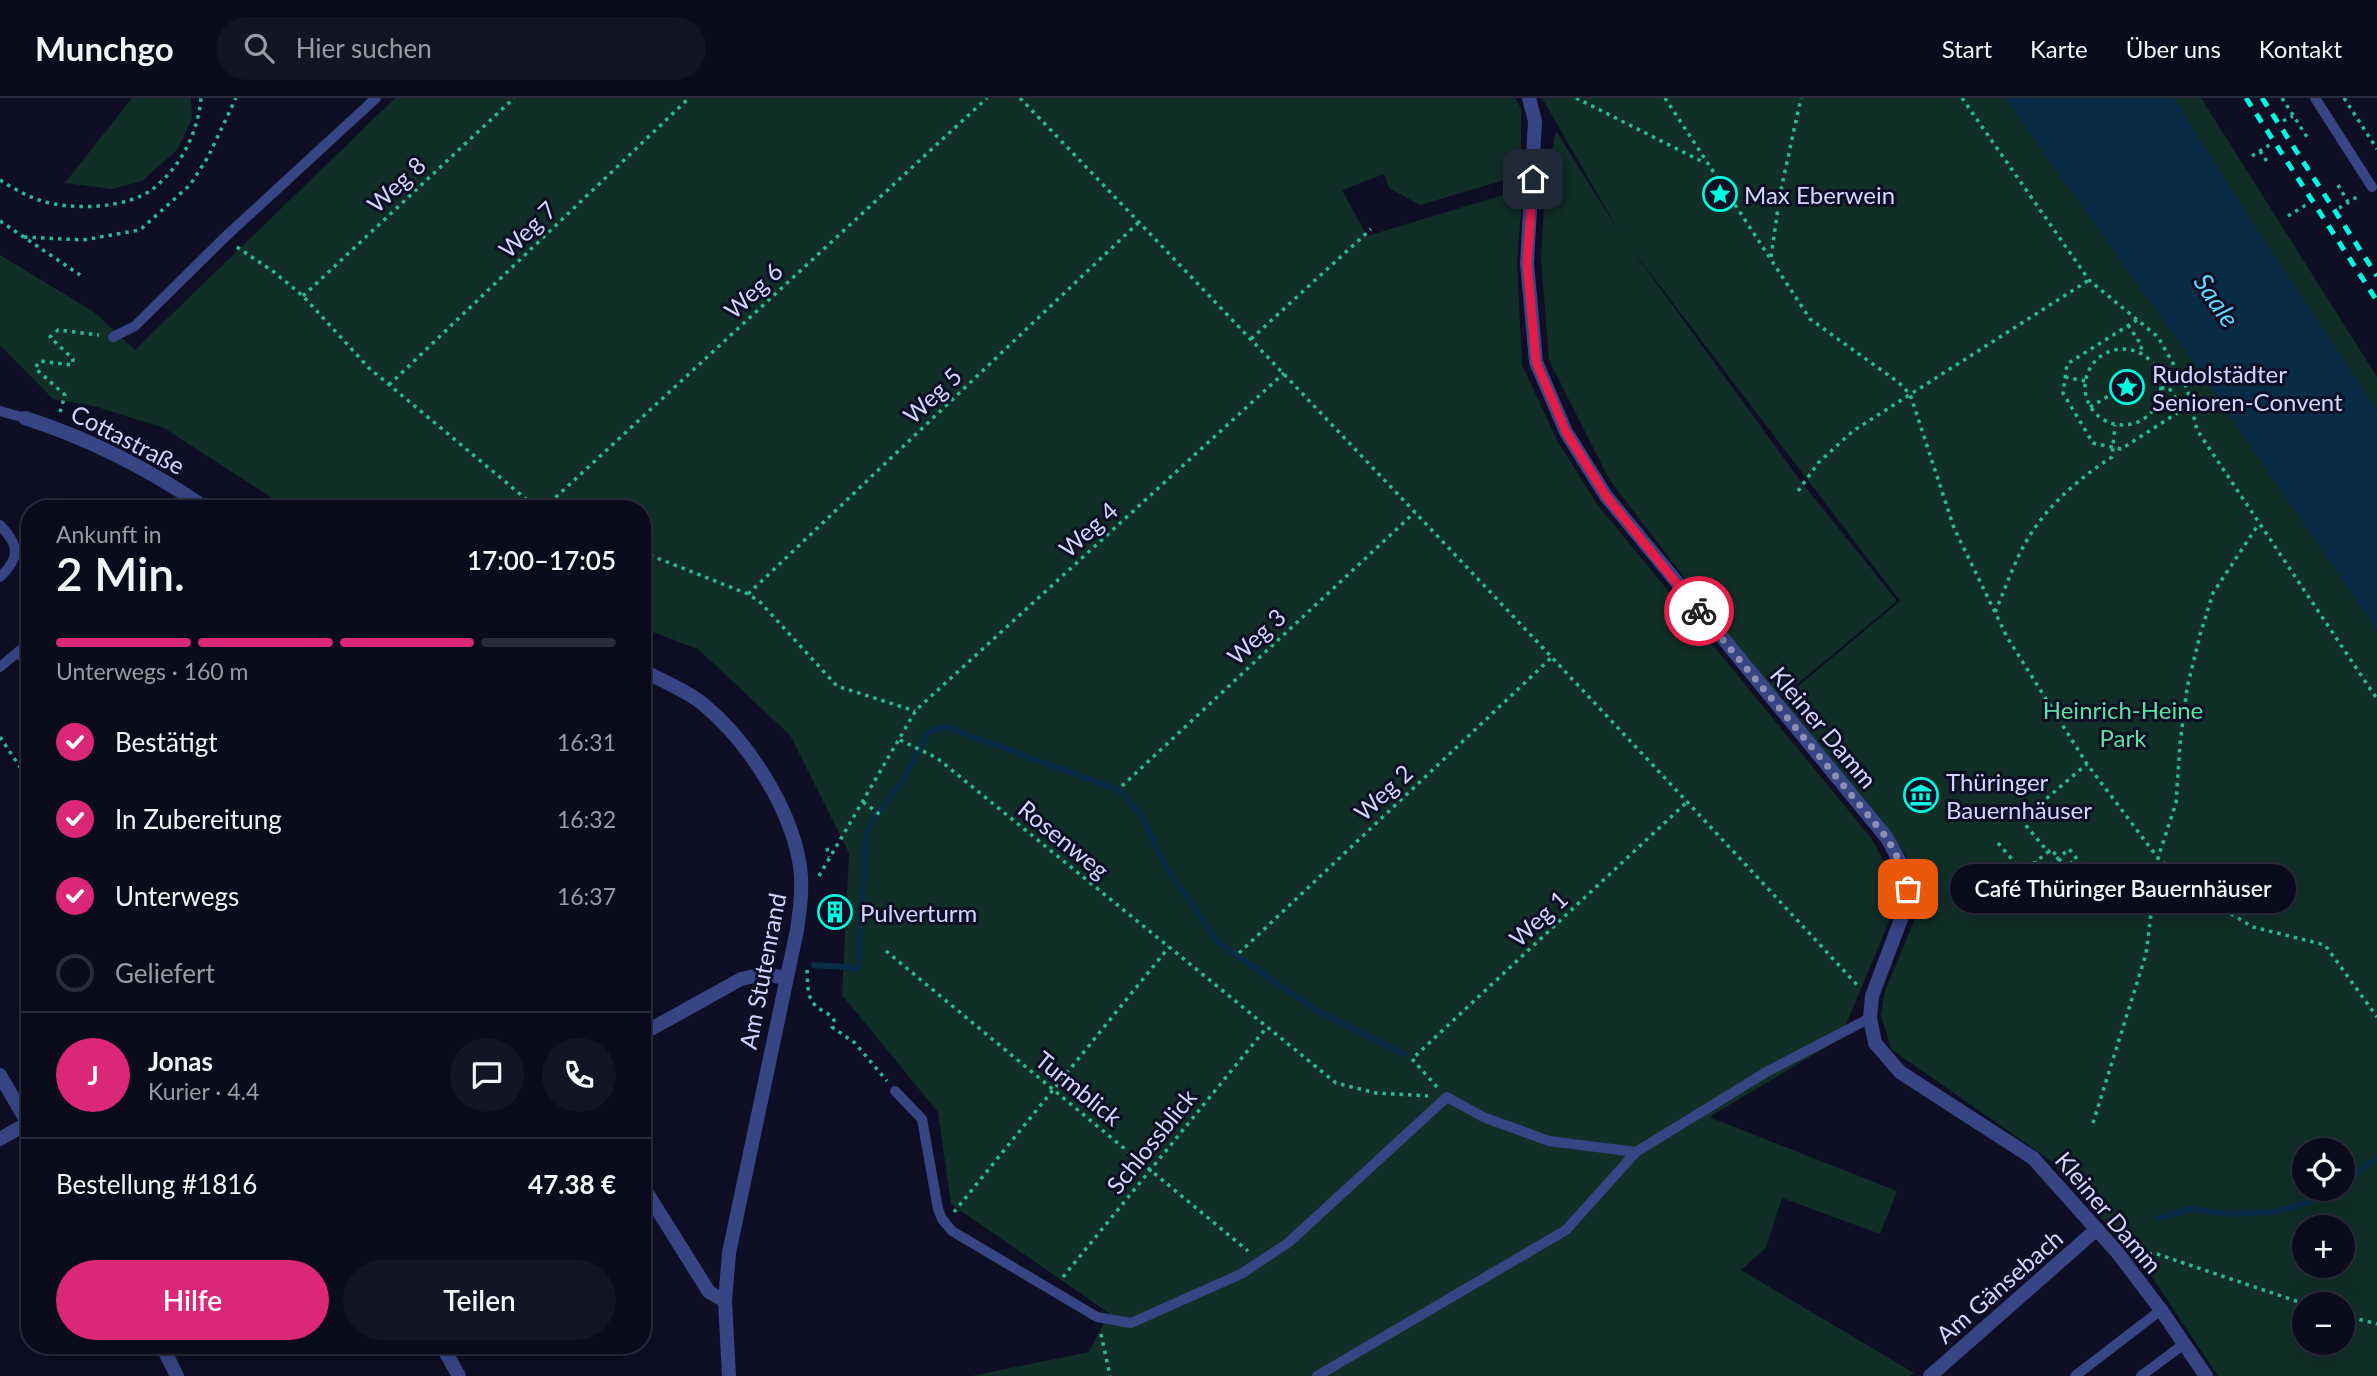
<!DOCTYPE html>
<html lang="de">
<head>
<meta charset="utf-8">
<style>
  :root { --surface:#0a0b1c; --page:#131425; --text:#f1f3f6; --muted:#999ba3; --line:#2a2b3b; --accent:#db2777 }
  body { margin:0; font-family:Lato,sans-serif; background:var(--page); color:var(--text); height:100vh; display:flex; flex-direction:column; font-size:26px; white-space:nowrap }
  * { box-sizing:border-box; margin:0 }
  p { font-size:23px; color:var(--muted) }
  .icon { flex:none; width:38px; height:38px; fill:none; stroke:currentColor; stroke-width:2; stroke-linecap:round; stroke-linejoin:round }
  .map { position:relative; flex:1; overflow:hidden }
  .drawer { position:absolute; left:21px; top:402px; width:630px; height:854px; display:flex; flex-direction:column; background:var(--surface); border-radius:28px; box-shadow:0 7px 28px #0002,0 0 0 2px var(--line) }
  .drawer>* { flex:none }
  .buttons { position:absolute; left:2292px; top:1040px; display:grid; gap:14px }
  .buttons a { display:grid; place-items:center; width:63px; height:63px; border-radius:50%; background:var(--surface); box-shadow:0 7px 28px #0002,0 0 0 2px var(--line); font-size:35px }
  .pin { position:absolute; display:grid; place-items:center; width:60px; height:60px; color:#fff; margin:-30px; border-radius:14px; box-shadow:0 4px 10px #0006 }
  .courier { position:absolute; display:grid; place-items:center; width:70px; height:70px; margin:-35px; border:5px solid #e11d48; border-radius:50%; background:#fff; color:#222; box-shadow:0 2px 9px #0007 }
  .bubble { position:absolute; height:49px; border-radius:24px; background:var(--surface); box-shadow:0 7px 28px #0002,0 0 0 2px var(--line); font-size:23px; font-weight:600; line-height:49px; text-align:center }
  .overview em { font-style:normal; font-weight:600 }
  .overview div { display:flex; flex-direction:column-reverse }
  .overview { display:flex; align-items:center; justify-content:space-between; height:119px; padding:0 35px }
  h1 { font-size:46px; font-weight:600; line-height:52px }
  .bar { display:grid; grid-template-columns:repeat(4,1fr); gap:10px 7px; align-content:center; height:84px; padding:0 35px }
  .bar i { height:9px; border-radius:5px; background:var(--line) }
  .bar .selected { background:var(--accent) }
  .bar p { grid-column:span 4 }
  .line { display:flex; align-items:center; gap:18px; padding:0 35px; border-top:2px solid var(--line) }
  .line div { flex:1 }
  .round { display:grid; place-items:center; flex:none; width:74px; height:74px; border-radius:37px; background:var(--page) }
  ol { padding:0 35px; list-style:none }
  li { display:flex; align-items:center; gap:21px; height:77px }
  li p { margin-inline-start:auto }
  li .icon { padding:7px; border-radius:50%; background:var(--accent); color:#fff; stroke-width:4 }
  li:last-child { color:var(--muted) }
  li i { width:38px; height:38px; border:4px solid var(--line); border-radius:50% }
  .button { display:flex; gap:14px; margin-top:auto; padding:14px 35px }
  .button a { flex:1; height:80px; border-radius:42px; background:var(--accent); color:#fff; font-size:28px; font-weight:600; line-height:80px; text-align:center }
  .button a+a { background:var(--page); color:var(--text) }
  header { display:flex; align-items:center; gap:42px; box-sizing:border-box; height:98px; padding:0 35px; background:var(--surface); border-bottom:2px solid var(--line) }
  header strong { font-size:33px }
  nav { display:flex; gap:38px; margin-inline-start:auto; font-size:24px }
  .search { width:490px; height:63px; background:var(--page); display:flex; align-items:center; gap:18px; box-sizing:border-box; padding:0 24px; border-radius:38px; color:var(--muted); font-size:26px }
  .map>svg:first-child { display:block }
  .green { fill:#112f27; fill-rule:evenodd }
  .water { fill:#0a2d47 }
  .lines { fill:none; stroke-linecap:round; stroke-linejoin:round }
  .stream { stroke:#0a2d47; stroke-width:6 }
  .path { stroke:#2bb992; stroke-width:3.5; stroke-dasharray:3.5 5; stroke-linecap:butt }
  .lane { stroke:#384585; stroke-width:10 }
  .street { stroke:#384585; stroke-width:14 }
  .rail { stroke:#00fce0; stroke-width:5; stroke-dasharray:10 9; stroke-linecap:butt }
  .done { stroke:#8d90b3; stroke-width:7; stroke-dasharray:0 12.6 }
  .route { stroke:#e11d48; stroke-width:9 }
  .labels { text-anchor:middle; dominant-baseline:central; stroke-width:6; stroke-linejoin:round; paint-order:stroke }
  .street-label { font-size:24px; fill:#d1d6ff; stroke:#0e0f25 }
  .poi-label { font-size:24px; fill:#d1d6ff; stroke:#0e0f25; text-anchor:start }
  .park-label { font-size:24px; fill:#5ae2a3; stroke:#0e0f25 }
  .water-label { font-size:26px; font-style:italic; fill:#5fd7ff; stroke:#0e0f25 }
</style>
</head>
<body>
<header>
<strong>Munchgo</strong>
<div class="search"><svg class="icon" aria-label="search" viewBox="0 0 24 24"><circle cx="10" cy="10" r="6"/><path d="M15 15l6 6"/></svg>Hier suchen</div>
<nav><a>Start</a><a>Karte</a><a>Über uns</a><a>Kontakt</a></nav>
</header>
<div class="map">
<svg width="2377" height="1278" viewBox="0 0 2377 1278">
  <rect width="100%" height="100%" fill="#0e0f25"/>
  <!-- green -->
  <g class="green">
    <path d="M 132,0 L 191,0 L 192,21 L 177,52 L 142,83 L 112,91 L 65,85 Z"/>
    <path d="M 395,0 L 1515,0 L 1521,10 L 1521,77 L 1420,107 L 1389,90 L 1384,76 L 1342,92 L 1367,138 L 1523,91 L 1517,163 L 1522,267 L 1557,342 L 1597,406 L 1871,740 C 1884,762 1894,781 1896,807 L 1840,941 L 1709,1019 L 1897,1093 L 1880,1136 L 1782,1100 L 1766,1150 L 1741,1172 L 1914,1275 L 1910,1278 L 972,1278 L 1089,1254 L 1109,1215 L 951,1106 L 938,1014 L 842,897 L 849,755 L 790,637 L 698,551 L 642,530 L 642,411 L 289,411 L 164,330 L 94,308 L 53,301 L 0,247 L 0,157 L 94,214 L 135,252 Z"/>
    <path d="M 1542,0 L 2005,0 L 2203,278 L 2377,533 L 2377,1278 L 2218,1278 L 2150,1176 L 2051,1063 L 1891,951 L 1881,917 L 1885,893 L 1917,816 L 1918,786 L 1909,763 L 1893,737 L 1779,604 L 1900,503 L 1628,146 L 1799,381 L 1897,503 L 1778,602 L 1609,381 L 1549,262 L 1541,162 L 1545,87 L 1556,33 L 1620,135 ZM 2305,1052 L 2343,1052 L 2343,1090 L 2305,1090 ZM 2305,1129 L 2343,1129 L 2343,1167 L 2305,1167 ZM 2305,1206 L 2343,1206 L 2343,1244 L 2305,1244 Z"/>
    <path d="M 2174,0 L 2201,0 L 2377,279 L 2377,312 L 2250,121 Z"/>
  </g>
  <!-- water -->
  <path class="water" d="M 2005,0 L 2174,0 L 2250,121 L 2377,312 L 2377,533 L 2203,278 Z"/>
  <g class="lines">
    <!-- stream -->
    <g class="stream">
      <path d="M 814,867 L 858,870 L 866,739 L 874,719 L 898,690 L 929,634 L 946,629 L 1119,692 L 1141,716 L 1165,768 L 1219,845 L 1319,914 L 1404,956"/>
      <path d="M 2343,1086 L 2377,1060"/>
      <path d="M 2158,1120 L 2191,1111 L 2230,1116 L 2275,1114 L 2311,1104 L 2337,1090"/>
    </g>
    <!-- path -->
    <g class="path">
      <path d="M 1020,0 C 1302,294 1583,590 1859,889"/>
      <path d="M 1576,0 L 1705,65"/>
      <path d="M 1665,0 L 1810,221 L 1898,284 L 1910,296 L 1954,430 L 2007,539 L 2087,666 L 2158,760 L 2206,801 L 2253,829 L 2325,847 L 2377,919"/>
      <path d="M 1962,0 L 2089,182 L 2158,239 L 2187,290 L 2197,332 L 2377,601"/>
      <path d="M 2282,0 L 2307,39"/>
      <path d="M 2344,0 L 2377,51"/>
      <path d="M 2283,23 L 2293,18"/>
      <path d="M 2260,53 L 2268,65"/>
      <path d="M 2252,58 L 2271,46"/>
      <path d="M 0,82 C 12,90 25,97 39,102 C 70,113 128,111 154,90 C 182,67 198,34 201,0"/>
      <path d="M 2338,87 L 2348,104"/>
      <path d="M 2339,110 L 2360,97"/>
      <path d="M 2288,118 L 2309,105"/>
      <path d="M 0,123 L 80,177"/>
      <path d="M 24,139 L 83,142 L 140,132 L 190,87 L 208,59 L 236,0"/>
      <path d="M 237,149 L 274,174 L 303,198 L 369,270 L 538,411"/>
      <path d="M 1771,159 L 1780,96 L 1801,0"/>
      <path d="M 303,198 L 514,0"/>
      <path d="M 2137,222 L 2067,266 L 2063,295 L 2093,345 L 2121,351 L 2190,307"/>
      <path d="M 2128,227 L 2142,248 L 2139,255"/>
      <path d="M 1251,241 L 1371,131"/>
      <circle cx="2123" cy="289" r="38"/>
      <path d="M 2065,279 L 2085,283"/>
      <path d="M 389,287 L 689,0"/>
      <path d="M 2161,290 L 2169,290 L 2183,312"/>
      <path d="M 2090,309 L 2124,289"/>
      <path d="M 60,314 L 65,297 L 35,270 L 40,263 L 72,267 L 73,261 L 50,239 L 58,232 L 99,237"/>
      <path d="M 1798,393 L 1819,364 L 1853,333 L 2089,182"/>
      <path d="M 543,411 L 987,0"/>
      <path d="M 642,454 L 748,496 L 760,504 L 837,588 L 915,613"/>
      <path d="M 748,496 L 1139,124"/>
      <path d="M 1995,514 C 2004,494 2011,473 2021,453 C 2041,413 2075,383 2112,359 L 2115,327"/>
      <path d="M 0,639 L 30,684"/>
      <path d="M 900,642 L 937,660 L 1336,985 L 1376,995 L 1428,998"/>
      <path d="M 1122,688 L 1415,414"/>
      <path d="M 863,704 L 882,718"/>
      <path d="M 2040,706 L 2087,666"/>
      <path d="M 2017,713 L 2023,724 L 2048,754 L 2051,751 L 2074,779 L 2080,778 C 2086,781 2088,784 2085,791 L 2079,794 L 2073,791 L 2070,785 L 2074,779"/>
      <path d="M 1998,745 L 2023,774 L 2048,754"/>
      <path d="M 827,750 L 829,759"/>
      <path d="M 2035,764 L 2063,799 L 2071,793"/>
      <path d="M 2023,775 L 2034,802"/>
      <path d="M 2057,777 L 2076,761"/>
      <path d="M 819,778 L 916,612 L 1284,275"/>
      <path d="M 2085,791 L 2102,811"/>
      <path d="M 2070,793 L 2049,768 L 2069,751 L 2090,777 L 2085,780"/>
      <path d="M 886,853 L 1248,1153"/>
      <path d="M 1239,855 L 1552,559"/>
      <path d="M 807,872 C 808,883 806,898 815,907 C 820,913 829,914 834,922 L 832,929 L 855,945 L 887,983"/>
      <path d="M 1437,989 L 1412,961 L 1688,703"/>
      <path d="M 2093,1025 L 2146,856 L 2158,760 L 2176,705 L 2180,646 L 2187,590 L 2200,537 L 2213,495 L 2258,427"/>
      <path d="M 954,1114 L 1169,849"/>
      <path d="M 2140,1155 L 2157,1156 L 2305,1206"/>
      <path d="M 1063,1179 L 1267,929"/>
      <path d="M 2343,1217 L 2377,1226"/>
      <path d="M 1101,1236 L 1110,1278"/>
    </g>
    <!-- lane -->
    <g class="lane">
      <path d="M 2315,0 L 2372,89"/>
      <path d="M 113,239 L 135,228 L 224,140 L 376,0"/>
      <path d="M 0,313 L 25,320"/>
      <path d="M 0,427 C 19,447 21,459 0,479"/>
      <path d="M 0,569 L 30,544"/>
      <path d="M 895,993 L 922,1021 L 938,1111 L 942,1121 L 952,1133 L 1097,1219 L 1131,1225 L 1241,1176 L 1288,1145 L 1447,999 L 1483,1019 L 1549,1043 L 1636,1054"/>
      <path d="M 1317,1278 L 1566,1132 L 1636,1054 L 1768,973 L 1870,920"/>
      <path d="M 2075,1278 L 2161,1212"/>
      <path d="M 2141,1278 L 2184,1246"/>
    </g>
    <!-- street -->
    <g class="street">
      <path d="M 1529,0 L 1535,23 L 1527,165 L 1536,264 L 1566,334 L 1606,398 L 1887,740 L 1901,766 L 1908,791 L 1906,808 L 1872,898 L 1870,920 L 1875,945 L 1900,974 L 2033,1060 L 2117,1154 L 2161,1212 L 2206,1278"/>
      <path d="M 25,320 C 90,341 151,372 207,411"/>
      <path d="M 21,554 L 30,567"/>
      <path d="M 642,572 C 662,583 686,592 703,606 C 748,643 791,710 800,768 C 803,790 800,811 797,832 L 729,1155 L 725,1203"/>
      <path d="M 642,936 L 741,881 L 764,876 L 786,880"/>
      <path d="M 0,977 L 30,1029"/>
      <path d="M 0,1041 L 28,1025"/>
      <path d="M 642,1087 L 709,1194 L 725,1203 L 729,1278"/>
      <path d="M 162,1248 L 177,1278"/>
      <path d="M 442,1248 L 459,1278"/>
      <path d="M 1930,1278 L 2097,1131"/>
    </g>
    <!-- rail -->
    <g class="rail">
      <path d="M 2246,0 L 2377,203"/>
      <path d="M 2262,0 L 2377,178"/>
    </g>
  </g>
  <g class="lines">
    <!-- done -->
    <path class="done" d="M 1699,513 L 1887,740 L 1901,766 L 1908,791"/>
    <!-- route -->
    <path class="route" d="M 1533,81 L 1527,165 L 1536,264 L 1566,334 L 1606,398 L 1699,513"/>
  </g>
  <!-- icons -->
  <defs>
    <g id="sight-ring" transform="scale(1.75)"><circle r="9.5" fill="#0e0f25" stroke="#00fce0" stroke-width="1.5"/><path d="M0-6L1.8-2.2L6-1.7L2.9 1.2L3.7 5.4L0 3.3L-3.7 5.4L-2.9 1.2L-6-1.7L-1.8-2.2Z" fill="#00fce0"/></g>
    <g id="museum-ring" transform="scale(1.75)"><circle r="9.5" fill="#0e0f25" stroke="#00fce0" stroke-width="1.5"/><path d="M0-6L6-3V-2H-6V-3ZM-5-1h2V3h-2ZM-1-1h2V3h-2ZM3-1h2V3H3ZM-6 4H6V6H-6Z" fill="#00fce0"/></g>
    <g id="building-ring" transform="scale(1.75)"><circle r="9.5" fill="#0e0f25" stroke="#00fce0" stroke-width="1.5"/><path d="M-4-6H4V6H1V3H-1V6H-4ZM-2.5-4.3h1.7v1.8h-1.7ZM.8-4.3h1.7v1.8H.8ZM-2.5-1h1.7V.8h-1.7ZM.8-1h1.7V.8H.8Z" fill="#00fce0"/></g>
  </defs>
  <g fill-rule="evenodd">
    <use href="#sight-ring" x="1720" y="96"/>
    <use href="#sight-ring" x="2127" y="289"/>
    <use href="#museum-ring" x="1921" y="697"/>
    <use href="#building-ring" x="835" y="814"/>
  </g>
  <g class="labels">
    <!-- street labels -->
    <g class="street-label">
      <text transform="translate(396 86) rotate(-43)">Weg 8</text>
      <text transform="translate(527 131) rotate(-44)">Weg 7</text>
      <text transform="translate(753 192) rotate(-43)">Weg 6</text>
      <text transform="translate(932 297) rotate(-43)">Weg 5</text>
      <text transform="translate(128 341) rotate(27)">Cottastraße</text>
      <text transform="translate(1088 431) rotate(-42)">Weg 4</text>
      <text transform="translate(1256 538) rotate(-43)">Weg 3</text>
      <text transform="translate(1824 629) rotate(50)">Kleiner Damm</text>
      <text transform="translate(1383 694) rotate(-43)">Weg 2</text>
      <text transform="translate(1064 741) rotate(39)">Rosenweg</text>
      <text transform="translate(1538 820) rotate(-43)">Weg 1</text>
      <text transform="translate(762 873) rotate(-79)">Am Stutenrand</text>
      <text transform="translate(1079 990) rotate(39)">Turmblick</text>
      <text transform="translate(1151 1043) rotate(-51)">Schlossblick</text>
      <text transform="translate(2109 1114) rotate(50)">Kleiner Damm</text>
      <text transform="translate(1999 1188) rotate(-41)">Am Gänsebach</text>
    </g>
    <!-- poi labels -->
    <g class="poi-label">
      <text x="1744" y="96">Max Eberwein</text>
      <text x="2152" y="275">Rudolstädter<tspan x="2152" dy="28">Senioren-Convent</tspan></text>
      <text x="1946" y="683">Thüringer<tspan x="1946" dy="28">Bauernhäuser</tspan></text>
      <text x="860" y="814">Pulverturm</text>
    </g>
    <!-- park labels -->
    <g class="park-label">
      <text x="2123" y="611">Heinrich-Heine<tspan x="2123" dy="28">Park</tspan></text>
    </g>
    <!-- water labels -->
    <g class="water-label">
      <text transform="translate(2217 202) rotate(56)">Saale</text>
    </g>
  </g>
</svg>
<div class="buttons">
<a><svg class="icon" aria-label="locate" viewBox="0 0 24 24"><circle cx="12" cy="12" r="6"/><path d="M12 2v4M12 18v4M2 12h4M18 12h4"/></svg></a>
<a>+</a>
<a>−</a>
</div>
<div class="pin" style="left:1908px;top:791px;background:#ea580c"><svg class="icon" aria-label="bag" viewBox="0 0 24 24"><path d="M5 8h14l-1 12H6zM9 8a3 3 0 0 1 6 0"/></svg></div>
<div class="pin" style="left:1533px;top:81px;background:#1f2937"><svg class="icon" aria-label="home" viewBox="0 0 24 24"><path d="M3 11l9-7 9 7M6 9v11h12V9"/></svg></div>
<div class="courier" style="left:1699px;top:513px"><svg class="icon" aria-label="bike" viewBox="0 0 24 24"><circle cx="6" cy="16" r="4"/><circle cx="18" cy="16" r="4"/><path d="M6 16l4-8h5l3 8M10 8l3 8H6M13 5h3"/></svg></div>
<div class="bubble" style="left:1950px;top:766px;width:346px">Café Thüringer Bauernhäuser</div>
<section class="drawer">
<div class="overview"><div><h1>2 Min.</h1><p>Ankunft in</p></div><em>17:00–17:05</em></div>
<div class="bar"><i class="selected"></i><i class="selected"></i><i class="selected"></i><i></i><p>Unterwegs · 160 m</p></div>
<ol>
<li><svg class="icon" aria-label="check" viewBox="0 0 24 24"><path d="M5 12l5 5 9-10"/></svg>Bestätigt<p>16:31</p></li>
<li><svg class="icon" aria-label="check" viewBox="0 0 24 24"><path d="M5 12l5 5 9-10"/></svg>In Zubereitung<p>16:32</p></li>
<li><svg class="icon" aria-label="check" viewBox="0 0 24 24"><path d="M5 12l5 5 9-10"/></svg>Unterwegs<p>16:37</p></li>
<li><i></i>Geliefert</li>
</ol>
<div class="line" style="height:126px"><b class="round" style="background:var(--accent);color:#fff">J</b><div><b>Jonas</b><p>Kurier · 4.4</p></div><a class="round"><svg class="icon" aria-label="chat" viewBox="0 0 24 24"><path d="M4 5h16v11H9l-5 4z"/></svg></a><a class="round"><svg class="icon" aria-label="phone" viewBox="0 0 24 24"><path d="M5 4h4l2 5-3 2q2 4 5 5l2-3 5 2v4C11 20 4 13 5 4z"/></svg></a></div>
<div class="line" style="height:91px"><div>Bestellung #1816</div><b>47.38 €</b></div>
<div class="button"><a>Hilfe</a><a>Teilen</a></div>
</section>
</div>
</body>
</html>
